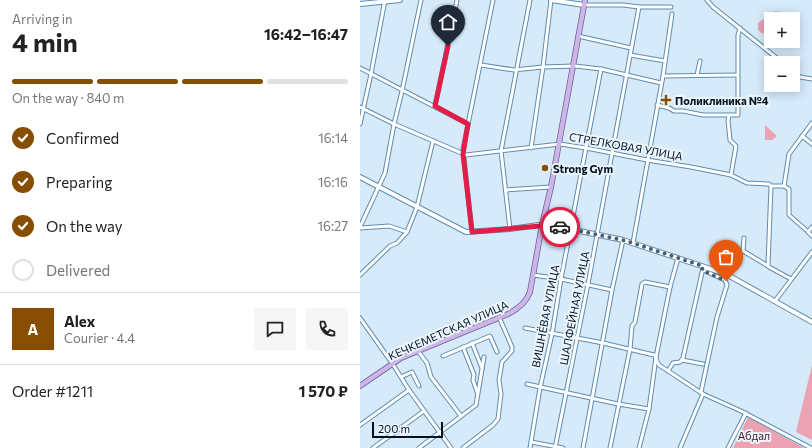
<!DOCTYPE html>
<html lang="en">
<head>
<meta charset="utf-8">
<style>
  :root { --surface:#fff; --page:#f6f6f6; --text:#222; --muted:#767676; --line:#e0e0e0; --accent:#874e03 }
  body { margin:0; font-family:Commissioner,sans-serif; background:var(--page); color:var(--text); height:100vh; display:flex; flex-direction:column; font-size:15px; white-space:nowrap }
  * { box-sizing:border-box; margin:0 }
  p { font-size:13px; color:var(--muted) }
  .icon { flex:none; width:22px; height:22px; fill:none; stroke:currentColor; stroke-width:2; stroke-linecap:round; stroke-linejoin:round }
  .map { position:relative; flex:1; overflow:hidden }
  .side { display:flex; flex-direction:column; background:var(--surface); width:360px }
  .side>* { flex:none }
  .buttons { position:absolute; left:404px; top:12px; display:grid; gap:8px }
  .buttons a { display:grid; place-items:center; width:36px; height:36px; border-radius:0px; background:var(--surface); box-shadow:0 2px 10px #0003; font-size:20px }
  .scale { position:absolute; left:12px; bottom:10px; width:71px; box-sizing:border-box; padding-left:4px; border:2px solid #021220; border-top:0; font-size:11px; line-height:14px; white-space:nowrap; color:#021220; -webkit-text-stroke:3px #ecf6fe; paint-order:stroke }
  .pin { position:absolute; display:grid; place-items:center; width:34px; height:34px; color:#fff; margin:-41px -17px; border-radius:50% 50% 50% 0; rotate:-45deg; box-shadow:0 0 4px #0007 }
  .pin .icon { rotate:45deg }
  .courier { position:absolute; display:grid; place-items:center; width:40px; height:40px; margin:-20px; border:3px solid #e11d48; border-radius:50%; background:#fff; color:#222; box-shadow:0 1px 5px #0007 }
  .head em { font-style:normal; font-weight:700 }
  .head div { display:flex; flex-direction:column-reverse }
  .head { display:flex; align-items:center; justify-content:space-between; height:68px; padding:0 12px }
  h1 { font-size:26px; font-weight:700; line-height:30px }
  .bar { display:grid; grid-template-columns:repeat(4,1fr); gap:6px 4px; align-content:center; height:48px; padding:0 12px }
  .bar i { height:5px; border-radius:3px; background:var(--line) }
  .bar .selected { background:var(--accent) }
  .bar p { grid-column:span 4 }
  .line { display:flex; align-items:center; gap:10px; padding:0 12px; border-top:1px solid var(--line) }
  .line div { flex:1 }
  .round { display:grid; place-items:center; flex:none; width:42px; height:42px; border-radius:0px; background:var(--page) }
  ol { padding:0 12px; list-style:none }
  li { display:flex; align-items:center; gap:12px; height:44px }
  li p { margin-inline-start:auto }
  li .icon { padding:4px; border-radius:50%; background:var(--accent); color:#fff; stroke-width:4 }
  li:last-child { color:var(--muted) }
  li i { width:22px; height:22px; border:2px solid var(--line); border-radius:50% }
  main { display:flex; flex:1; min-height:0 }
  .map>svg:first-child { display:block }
  .green { fill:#eba2b3 }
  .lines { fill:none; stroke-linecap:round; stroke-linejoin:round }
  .minor-casing { stroke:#5d8db2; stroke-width:5 }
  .secondary-casing { stroke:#5d8db2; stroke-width:6 }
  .primary-casing { stroke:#6f5d98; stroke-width:6 }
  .minor { stroke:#fff; stroke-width:3 }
  .secondary { stroke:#fff; stroke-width:4 }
  .primary { stroke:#ccb6e8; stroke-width:4.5 }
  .done { stroke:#4c5e6c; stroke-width:4; stroke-dasharray:0 7.2 }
  .route { stroke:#e11d48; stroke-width:5 }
  .poi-dot { fill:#874e03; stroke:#ecf6fe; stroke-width:1.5 }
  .labels { text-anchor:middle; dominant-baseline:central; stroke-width:4; stroke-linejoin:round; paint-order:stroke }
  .poi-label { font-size:11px; font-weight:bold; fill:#021220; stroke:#ecf6fe; text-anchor:start }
  .street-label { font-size:11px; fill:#021220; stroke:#ecf6fe }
  .park-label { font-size:11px; fill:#540e28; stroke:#ecf6fe }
</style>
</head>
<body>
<main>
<section class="side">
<div class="head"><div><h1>4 min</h1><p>Arriving in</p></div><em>16:42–16:47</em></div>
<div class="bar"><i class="selected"></i><i class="selected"></i><i class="selected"></i><i></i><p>On the way · 840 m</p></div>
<ol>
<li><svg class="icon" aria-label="check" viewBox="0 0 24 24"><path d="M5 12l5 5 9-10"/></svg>Confirmed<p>16:14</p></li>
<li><svg class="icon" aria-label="check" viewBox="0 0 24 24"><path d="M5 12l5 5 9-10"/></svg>Preparing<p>16:16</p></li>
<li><svg class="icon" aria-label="check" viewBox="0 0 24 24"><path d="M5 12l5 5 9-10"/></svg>On the way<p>16:27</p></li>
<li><i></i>Delivered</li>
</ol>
<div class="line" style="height:72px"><b class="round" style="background:var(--accent);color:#fff">A</b><div><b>Alex</b><p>Courier · 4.4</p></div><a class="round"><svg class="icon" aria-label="chat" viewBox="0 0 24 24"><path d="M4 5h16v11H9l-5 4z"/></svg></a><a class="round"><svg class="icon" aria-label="phone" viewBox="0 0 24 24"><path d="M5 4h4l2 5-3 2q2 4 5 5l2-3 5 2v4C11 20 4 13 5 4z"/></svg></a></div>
<div class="line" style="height:52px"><div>Order #1211</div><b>1 570 ₽</b></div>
</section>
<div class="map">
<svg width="452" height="448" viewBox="0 0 452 448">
  <rect width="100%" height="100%" fill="#d6eafa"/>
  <!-- green -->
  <g class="green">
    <path d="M 415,11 L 421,12 L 424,15 L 424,19 L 411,19 L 411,31 C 406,34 402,35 398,30 L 398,23 Z"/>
    <path d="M 405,125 L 417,136 L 412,140 L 405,140 Z"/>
    <path d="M 452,365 L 452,440 L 436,432 Z"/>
    <path d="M 388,417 L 444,448 L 373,448 Z"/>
  </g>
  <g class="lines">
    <!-- minor casing -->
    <g class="minor-casing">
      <g id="minor">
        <path d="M 347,0 L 353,7 L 423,63"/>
        <path d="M 224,5 L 263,5 L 279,7 L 311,7"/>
        <path d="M 218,36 L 271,48"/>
        <path d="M 270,55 L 305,61"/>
        <path d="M 121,65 L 154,70 L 183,67 L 215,66 L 241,69 L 301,83"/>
        <path d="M 0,68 L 108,124"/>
        <path d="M 433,71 L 440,77 L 452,79"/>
        <path d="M 337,75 L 340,61"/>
        <path d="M 303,76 L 377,75"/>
        <path d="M 297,105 L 309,108 L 314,111 L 323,111 L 343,115 L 378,115 L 378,35 L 380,28"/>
        <path d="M 75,106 L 97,0"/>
        <path d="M 0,107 L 34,124 L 106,155 L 200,144 L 226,148 L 287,160 L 331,167 L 371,175 L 387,183 L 409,184 L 411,186 L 424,186 L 429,189 L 429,215 L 446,230"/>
        <path d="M 369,116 L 368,120 L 370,140 L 376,146 L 371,175"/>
        <path d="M 0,124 L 11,74 L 25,0"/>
        <path d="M 442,136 L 452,144"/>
        <path d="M 171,148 L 183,67 L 191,0"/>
        <path d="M 411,186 L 408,265 L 409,267 L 431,279"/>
        <path d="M 424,186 L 429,154 L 452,123"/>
        <path d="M 146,190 L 191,187"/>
        <path d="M 0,227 L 25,173 L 34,124 L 42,91 L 61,0"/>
        <path d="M 452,227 L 448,232 L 452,236"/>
        <path d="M 0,228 L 29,226 L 47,232"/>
        <path d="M 150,229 L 141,151 L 170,0"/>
        <path d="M 112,232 L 103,149 L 133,0"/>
        <path d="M 384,238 L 383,251 L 408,266"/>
        <path d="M 273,243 L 303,76 L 312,14"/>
        <path d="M 0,275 L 30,246 L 37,243 L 47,232 L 57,207 L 73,141"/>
        <path d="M 173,275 L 201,279 L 252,290"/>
        <path d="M 415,301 L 452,252"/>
        <path d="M 0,318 L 32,363"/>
        <path d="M 165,328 L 243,343 L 294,355 L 296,357"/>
        <path d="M 112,343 L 122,368"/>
        <path d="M 103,347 L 114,375 L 113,380 L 117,392"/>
        <path d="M 58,351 L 67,363 L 71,377 L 101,416"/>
        <path d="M 83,356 L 130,336 L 137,352"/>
        <path d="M 296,359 L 299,365 L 343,394 L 381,411 L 451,448"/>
        <path d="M 322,360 L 343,364"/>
        <path d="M 32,363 L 49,390 L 91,448"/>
        <path d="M 308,371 L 313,363 L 320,362 L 323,358 L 343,268"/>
        <path d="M 41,377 L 52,372 L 59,386"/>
        <path d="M 167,384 L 258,404 L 289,409"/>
        <path d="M 341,392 L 357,317 L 367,285 L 365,280 L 343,270"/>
        <path d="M 0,425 L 49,390"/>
        <path d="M 171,442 L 203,448"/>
        <path d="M 13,448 L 64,411"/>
        <path d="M 59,448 L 116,405 L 124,357"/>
        <path d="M 103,448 L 133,425 L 138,419 L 141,394 L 139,380 L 142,362 L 152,351 L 152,347 L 139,317"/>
        <path d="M 170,448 L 180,388 L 192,334 L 201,279 L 241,69"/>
        <path d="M 195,448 L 228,284 L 279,7"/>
        <path d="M 223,448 L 252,290 L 263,240"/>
        <path d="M 250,448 L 270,349 L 272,326 L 275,322 L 282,284 L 285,282 L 310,287"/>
        <path d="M 279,448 L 289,409 L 296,357 L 310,287 L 318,258"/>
        <path d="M 320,448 L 343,394"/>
        <path d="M 368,448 L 386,413"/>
      </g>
    </g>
    <!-- secondary casing -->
    <g class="secondary-casing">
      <g id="secondary">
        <path d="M 191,0 L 224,5"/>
        <path d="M 0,4 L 40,0"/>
        <path d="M 0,177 L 106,232 L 150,229 L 186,224 L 263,240 L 366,274 L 452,322"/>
      </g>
    </g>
    <!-- primary casing -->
    <g class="primary-casing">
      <path id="primary" d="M 0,386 L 41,358 L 148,314 C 158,309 166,303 170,292 L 182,225 L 191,187 L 225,0"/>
    </g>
    <!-- minor -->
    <use href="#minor" class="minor"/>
    <!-- secondary -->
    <use href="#secondary" class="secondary"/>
    <!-- primary -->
    <use href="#primary" class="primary"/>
  </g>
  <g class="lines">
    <!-- done -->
    <path class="done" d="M 200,227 L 263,240 L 343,266 L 342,270 L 366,281"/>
    <!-- route -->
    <path class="route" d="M 88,46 L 75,106 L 108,124 L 103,154 L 112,232 L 180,226 L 182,224 L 200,227"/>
  </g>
  <!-- markers -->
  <g class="poi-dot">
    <path d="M304 94h4v4h4v4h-4v4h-4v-4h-4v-4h4z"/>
    <circle cx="185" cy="168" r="4"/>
  </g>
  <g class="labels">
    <!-- poi labels -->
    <g class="poi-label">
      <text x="315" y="100">Поликлиника №4</text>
      <text x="193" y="168">Strong Gym</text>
    </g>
    <!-- street labels -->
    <g class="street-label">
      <text transform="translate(266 146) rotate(10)">СТРЕЛКОВАЯ УЛИЦА</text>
      <text transform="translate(214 308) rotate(-79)">ШАЛФЕЙНАЯ УЛИЦА</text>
      <text transform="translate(185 316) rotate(-79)">ВИШНЁВАЯ УЛИЦА</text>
      <text transform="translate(88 330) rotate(-24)">КЕЧКЕМЕТСКАЯ УЛИЦА</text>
    </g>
    <!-- park labels -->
    <g class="park-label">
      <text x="394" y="435">Абдал</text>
    </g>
  </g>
</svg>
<div class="buttons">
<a>+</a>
<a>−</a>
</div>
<div class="scale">200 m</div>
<div class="pin" style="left:366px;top:281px;background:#ea580c"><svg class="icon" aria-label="bag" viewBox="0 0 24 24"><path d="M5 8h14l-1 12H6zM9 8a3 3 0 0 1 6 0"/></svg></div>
<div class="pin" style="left:88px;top:46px;background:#1f2937"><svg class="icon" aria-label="home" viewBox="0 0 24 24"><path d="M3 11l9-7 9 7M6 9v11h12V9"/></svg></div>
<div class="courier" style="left:200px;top:227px"><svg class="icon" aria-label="car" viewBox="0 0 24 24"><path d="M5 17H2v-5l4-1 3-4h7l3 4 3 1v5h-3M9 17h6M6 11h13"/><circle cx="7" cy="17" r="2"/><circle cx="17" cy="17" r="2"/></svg></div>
</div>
</main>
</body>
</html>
